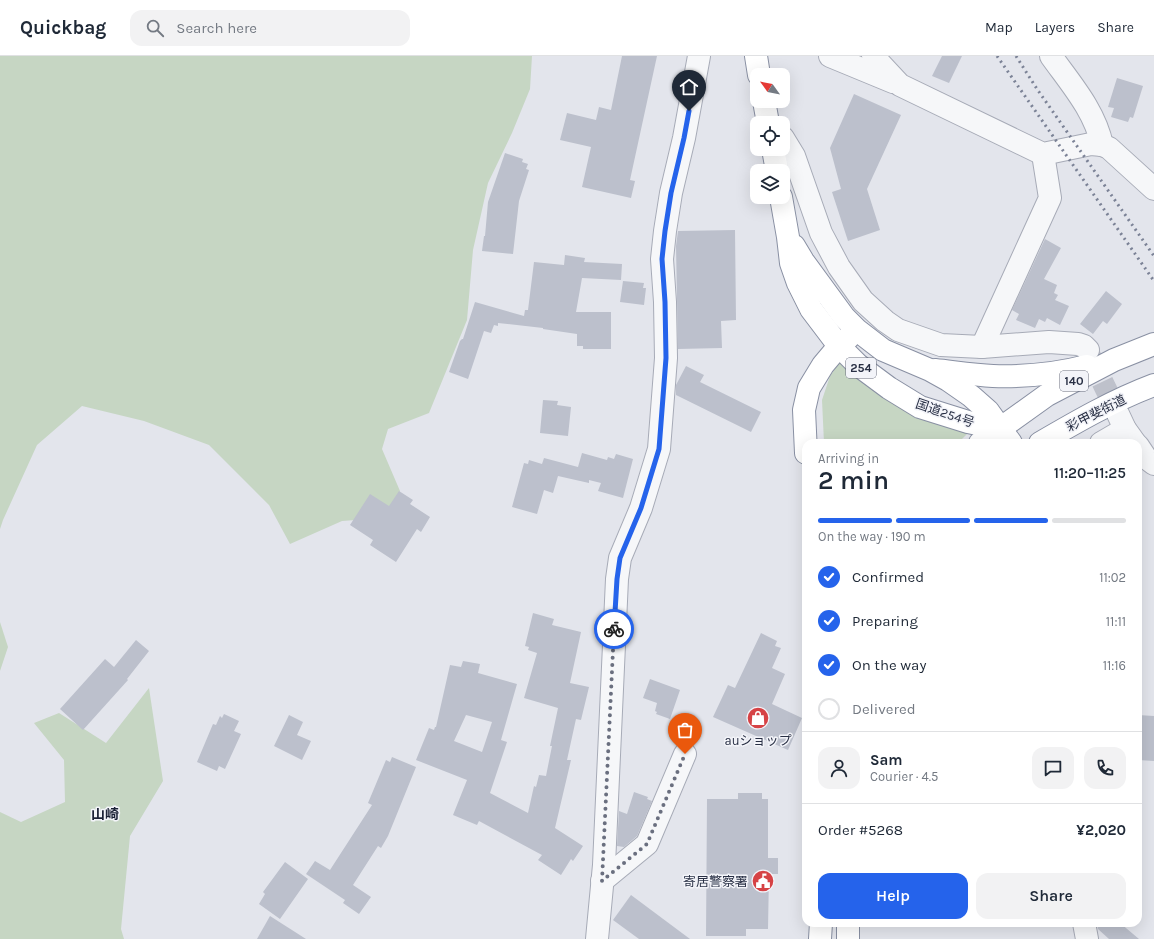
<!DOCTYPE html>
<html lang="en">
<head>
<meta charset="utf-8">
<style>
  :root { --surface:#fff; --page:#f2f2f3; --text:#1f2937; --muted:#747a83; --line:#e0e1e3; --accent:#2563eb }
  body { margin:0; font-family:Karla,"Noto Sans JP",sans-serif; background:var(--page); color:var(--text); height:100vh; display:flex; flex-direction:column; font-size:15px; white-space:nowrap }
  * { box-sizing:border-box; margin:0 }
  p { font-size:13px; color:var(--muted) }
  .icon { flex:none; width:22px; height:22px; fill:none; stroke:currentColor; stroke-width:2; stroke-linecap:round; stroke-linejoin:round }
  .map { position:relative; flex:1; overflow:hidden }
  .sheet { position:absolute; left:802px; top:383px; width:340px; height:488px; display:flex; flex-direction:column; background:var(--surface); border-radius:12px; box-shadow:0 4px 16px #0002 }
  .sheet>* { flex:none }
  .needle { width:26px; rotate:303deg }
  .buttons { position:absolute; left:750px; top:12px; display:grid; gap:8px }
  .buttons a { display:grid; place-items:center; width:40px; height:40px; border-radius:8px; background:var(--surface); box-shadow:0 4px 16px #0002; font-size:20px }
  .pin { position:absolute; display:grid; place-items:center; width:34px; height:34px; color:#fff; margin:-41px -17px; border-radius:50% 50% 50% 0; rotate:-45deg; box-shadow:0 0 4px #0007 }
  .pin .icon { rotate:45deg }
  .courier { position:absolute; display:grid; place-items:center; width:40px; height:40px; margin:-20px; border:3px solid #2563eb; border-radius:50%; background:#fff; color:#222; box-shadow:0 1px 5px #0007 }
  .headline em { font-style:normal; font-weight:600 }
  .headline div { display:flex; flex-direction:column-reverse }
  .headline { display:flex; align-items:center; justify-content:space-between; height:68px; padding:0 16px }
  h1 { font-size:26px; font-weight:600; line-height:30px }
  .bar { display:grid; grid-template-columns:repeat(4,1fr); gap:6px 4px; align-content:center; height:48px; padding:0 16px }
  .bar i { height:5px; border-radius:3px; background:var(--line) }
  .bar .active { background:var(--accent) }
  .bar p { grid-column:span 4 }
  .line { display:flex; align-items:center; gap:10px; padding:0 16px; border-top:1px solid var(--line) }
  .line div { flex:1 }
  .round { display:grid; place-items:center; flex:none; width:42px; height:42px; border-radius:12px; background:var(--page) }
  ol { padding:0 16px; list-style:none }
  li { display:flex; align-items:center; gap:12px; height:44px }
  li p { margin-inline-start:auto }
  li .icon { padding:4px; border-radius:50%; background:var(--accent); color:#fff; stroke-width:4 }
  li:last-child { color:var(--muted) }
  li i { width:22px; height:22px; border:2px solid var(--line); border-radius:50% }
  .cta { display:flex; gap:8px; margin-top:auto; padding:8px 16px }
  .cta a { flex:1; height:46px; border-radius:12px; background:var(--accent); color:#fff; font-size:16px; font-weight:600; line-height:46px; text-align:center }
  .cta a+a { background:var(--page); color:var(--text) }
  header { display:flex; align-items:center; gap:24px; box-sizing:border-box; height:56px; padding:0 20px; background:var(--surface); border-bottom:1px solid var(--line) }
  header strong { font-size:19px }
  nav { display:flex; gap:22px; margin-inline-start:auto; font-size:14px }
  .search { width:280px; height:36px; background:var(--page); display:flex; align-items:center; gap:10px; box-sizing:border-box; padding:0 14px; border-radius:12px; color:var(--muted); font-size:15px }
  .map>svg:first-child { display:block }
  .green { fill:#c6d6c3 }
  .building { fill:#bcc0cc; fill-rule:evenodd }
  .lines { fill:none; stroke-linecap:round; stroke-linejoin:round }
  .minor-tunnel { stroke:#bec1cb; stroke-width:22; stroke-dasharray:22 11; stroke-linecap:butt }
  .minor-casing { stroke:#a7abb7; stroke-width:24 }
  .highway-casing { stroke:#8990a3; stroke-width:24 }
  .minor { stroke:#f6f7f9; stroke-width:22 }
  .highway { stroke:#fff; stroke-width:22 }
  .rail { stroke:#7b8296; stroke-width:3; stroke-dasharray:2 4; stroke-linecap:butt }
  .done { stroke:#6a6f7f; stroke-width:4; stroke-dasharray:0 7.2 }
  .route { stroke:#2563eb; stroke-width:5 }
  .labels { text-anchor:middle; dominant-baseline:central; stroke-width:3; stroke-linejoin:round; paint-order:stroke }
  .shield { fill:#f3f4f9; stroke:#666b7b; stroke-width:1 }
  .shield-label { font-size:12px; font-weight:bold; fill:#293045 }
  .street-label { font-size:13px; fill:#293045; stroke:#f3f4f9 }
  .poi-label { font-size:13px; fill:#293045; stroke:#f3f4f9 }
  .neighbourhood-label { font-size:14px; font-weight:bold; fill:#1b2136; stroke:#f3f4f9 }
</style>
</head>
<body>
<header>
<strong>Quickbag</strong>
<div class="search"><svg class="icon" aria-label="search" viewBox="0 0 24 24"><circle cx="10" cy="10" r="6"/><path d="M15 15l6 6"/></svg>Search here</div>
<nav><a>Map</a><a>Layers</a><a>Share</a></nav>
</header>
<div class="map">
<svg width="1154" height="883" viewBox="0 0 1154 883">
  <rect width="100%" height="100%" fill="#e3e5ec"/>
  <!-- green -->
  <g class="green">
    <path d="M 0,0 L 532,0 L 530,33 L 512,77 L 488,127 L 473,194 L 467,264 L 429,357 L 388,373 L 382,393 L 400,435 L 386,456 L 369,463 L 342,465 L 290,488 L 269,449 L 209,389 L 144,365 L 82,350 L 37,389 L 3,464 L 0,473 Z"/>
    <path d="M 841,304 L 969,376 L 958,387 L 824,387 L 822,344 L 830,320 Z"/>
    <path d="M 0,566 L 8,591 L 0,615 Z"/>
    <path d="M 149,632 L 163,725 L 130,780 L 121,873 L 124,883 L 0,883 L 0,756 L 21,766 L 65,746 L 64,704 L 34,667 L 59,657 L 106,687 Z"/>
  </g>
  <!-- building -->
  <g class="building">
    <path d="M 622,0 L 657,0 L 630,124 L 635,125 L 631,142 L 582,131 L 591,91 L 560,84 L 567,57 L 596,64 L 599,51 L 611,54 Z"/>
    <path d="M 942,0 L 962,0 L 949,27 L 932,20 Z"/>
    <path d="M 1117,22 L 1143,30 L 1133,62 L 1130,61 L 1128,66 L 1111,61 L 1114,52 L 1108,51 Z"/>
    <path d="M 854,38 L 901,59 L 867,133 L 880,174 L 848,185 L 832,136 L 841,133 L 830,92 Z"/>
    <path d="M 505,97 L 523,103 L 522,106 L 528,108 L 526,113 L 529,114 L 519,145 L 513,198 L 482,195 L 484,180 L 485,180 L 488,146 Z"/>
    <path d="M 735,174 L 736,264 L 721,265 L 722,292 L 678,293 L 676,190 L 678,175 Z"/>
    <path d="M 1045,183 L 1061,192 L 1044,223 L 1057,229 L 1054,237 L 1058,239 L 1055,244 L 1069,250 L 1060,269 L 1047,262 L 1045,266 L 1039,263 L 1035,272 L 1016,264 L 1019,258 L 1012,254 Z"/>
    <path d="M 565,199 L 585,202 L 584,206 L 622,208 L 621,224 L 582,222 L 576,256 L 611,256 L 611,293 L 583,293 L 583,290 L 577,290 L 577,278 L 543,273 L 543,272 L 498,267 L 498,270 L 494,269 L 491,277 L 484,275 L 468,323 L 449,316 L 460,285 L 462,283 L 463,283 L 475,246 L 524,260 L 525,254 L 528,254 L 534,206 L 564,209 Z"/>
    <path d="M 623,225 L 644,227 L 643,232 L 646,232 L 644,249 L 620,246 Z"/>
    <path d="M 1106,235 L 1122,248 L 1107,268 L 1103,265 L 1093,278 L 1080,268 Z"/>
    <path d="M 686,310 L 704,319 L 700,326 L 761,356 L 751,376 L 676,339 L 676,329 Z"/>
    <path d="M 543,344 L 558,345 L 557,349 L 571,351 L 568,380 L 540,377 Z"/>
    <path d="M 582,397 L 607,404 L 608,401 L 614,403 L 616,398 L 633,403 L 623,442 L 598,435 L 601,427 L 589,424 L 589,427 L 558,420 L 553,437 L 544,434 L 537,458 L 512,451 L 524,407 L 528,408 L 529,404 L 542,408 L 544,402 L 578,411 Z"/>
    <path d="M 399,435 L 413,444 L 410,448 L 430,461 L 421,476 L 417,473 L 396,506 L 370,489 L 373,484 L 350,469 L 370,438 L 389,450 Z"/>
    <path d="M 533,557 L 554,563 L 552,569 L 581,576 L 570,627 L 589,631 L 581,664 L 576,663 L 567,704 L 571,704 L 555,772 L 583,790 L 573,805 L 571,803 L 561,819 L 538,804 L 542,799 L 479,765 L 477,769 L 453,759 L 467,724 L 416,704 L 429,672 L 434,674 L 435,671 L 436,671 L 450,609 L 461,611 L 463,605 L 480,608 L 478,617 L 517,628 L 501,684 L 507,686 L 490,737 L 528,757 L 534,730 L 536,731 L 539,719 L 546,720 L 552,690 L 550,690 L 558,652 L 524,642 L 537,597 L 528,594 L 529,591 L 525,590 ZM 466,659 L 492,666 L 482,696 L 454,685 Z"/>
    <path d="M 761,577 L 777,585 L 775,590 L 781,592 L 772,612 L 785,618 L 772,648 L 802,662 L 788,694 L 713,661 L 728,629 L 735,632 Z"/>
    <path d="M 136,584 L 149,595 L 127,623 L 128,624 L 83,674 L 60,653 L 105,603 L 114,611 Z"/>
    <path d="M 650,623 L 680,634 L 670,663 L 656,658 L 657,656 L 655,655 L 657,647 L 643,642 Z"/>
    <path d="M 224,658 L 239,665 L 234,675 L 241,678 L 225,713 L 219,710 L 217,715 L 197,706 L 213,668 L 216,669 L 220,660 L 222,662 Z"/>
    <path d="M 289,659 L 303,666 L 297,679 L 311,685 L 302,704 L 274,690 Z"/>
    <path d="M 1138,659 L 1154,660 L 1154,705 L 1138,704 Z"/>
    <path d="M 392,701 L 416,711 L 388,780 L 381,792 L 378,790 L 353,829 L 371,841 L 359,858 L 343,847 L 345,844 L 306,818 L 315,805 L 330,814 L 372,749 L 368,747 L 386,704 L 390,706 Z"/>
    <path d="M 634,736 L 648,741 L 647,743 L 652,745 L 637,780 L 624,791 L 617,790 L 619,755 L 627,758 Z"/>
    <path d="M 738,737 L 762,737 L 762,743 L 768,743 L 768,802 L 778,802 L 778,818 L 769,818 L 768,873 L 746,873 L 746,880 L 706,880 L 707,743 L 738,743 Z"/>
    <path d="M 285,806 L 308,823 L 280,863 L 259,848 L 265,838 L 263,836 Z"/>
    <path d="M 631,839 L 690,883 L 639,883 L 613,864 Z"/>
    <path d="M 270,860 L 306,883 L 257,883 Z"/>
    <path d="M 1097,867 L 1120,867 L 1139,883 L 1109,883 L 1098,873 Z"/>
  </g>
  <g class="lines">
    <!-- minor-tunnel -->
    <path class="minor-tunnel" d="M 1088,296 L 1118,358"/>
    <!-- minor casing -->
    <g class="minor-casing">
      <g id="minor">
        <path d="M 830,0 L 893,26"/>
        <path d="M 873,0 L 900,29 L 1043,98 L 1091,88 L 1102,89 L 1109,92 L 1154,133"/>
        <path d="M 1051,0 C 1071,28 1095,55 1102,89"/>
        <path d="M 783,82 L 794,100 L 821,177 L 839,211 L 863,245 L 885,265 L 898,274 L 941,289 L 982,291 L 1049,286 L 1078,288 L 1084,290 L 1088,294"/>
        <path d="M 982,291 L 1050,142 L 1043,98"/>
        <path d="M 1118,358 L 1125,373 L 1135,387"/>
        <path d="M 1101,387 L 1125,373"/>
        <path d="M 1138,390 L 1146,402 L 1154,408"/>
        <path d="M 602,825 L 647,788 L 685,698"/>
        <path d="M 1084,867 L 1087,883"/>
        <path d="M 597,883 L 604,809 L 617,523 L 620,502 L 641,452 L 659,393 L 666,302 L 665,246 L 662,203 L 665,175 L 671,137 L 684,82 L 699,0"/>
      </g>
    </g>
    <!-- highway casing -->
    <g class="highway-casing">
      <g id="highway">
        <path d="M 756,0 L 759,19"/>
        <path d="M 764,45 L 768,67"/>
        <path d="M 773,93 L 777,115"/>
        <path d="M 781,141 L 788,181 L 791,207 L 798,227 L 811,253 L 839,290 L 858,309 L 889,332 L 920,351 L 968,366 L 1001,373"/>
        <path d="M 794,190 L 803,205 L 844,261 L 857,274 L 883,294 L 930,314 L 948,324 L 971,340 L 988,355 L 1011,387"/>
        <path d="M 935,314 C 954,316 974,319 993,320 C 1025,321 1056,318 1087,310"/>
        <path d="M 980,387 L 1047,339 L 1114,304 L 1154,288"/>
        <path d="M 1040,387 C 1076,366 1114,344 1154,329"/>
        <path d="M 806,397 L 804,354 L 809,332 L 823,309 L 839,290 L 849,281"/>
        <path d="M 820,883 L 821,867"/>
        <path d="M 848,883 L 848,867"/>
      </g>
    </g>
    <!-- minor -->
    <use href="#minor" class="minor"/>
    <!-- highway -->
    <use href="#highway" class="highway"/>
    <!-- rail -->
    <g class="rail">
      <path d="M 997,0 L 1154,225"/>
      <path d="M 1016,0 L 1037,33 L 1154,200"/>
    </g>
  </g>
  <g class="lines">
    <!-- done -->
    <path class="done" d="M 614,573 L 602,825 L 647,788 L 685,698"/>
    <!-- route -->
    <path class="route" d="M 614,573 L 617,523 L 620,502 L 641,452 L 659,393 L 666,302 L 665,246 L 662,203 L 665,175 L 671,137 L 684,82 L 689,55"/>
  </g>
  <!-- icons -->
  <defs>
    <g id="shop-disc" transform="scale(1.15)"><circle r="9.5" fill="#d64245" stroke="#f3f4f9"/><path d="M-5-2.5h2.3a2.7 3.5 0 0 1 5.4 0H5L5.5 6h-11ZM-1.5-2.5h3a1.5 2.3 0 0 0-3 0Z" fill="#fff"/></g>
    <g id="civic-disc" transform="scale(1.15)"><circle r="9.5" fill="#d64245" stroke="#f3f4f9"/><path d="M-.6-6.5H3V-4.5H.6V-3L4-1V1h2V6H-6V1h2V-1L-.6-3ZM-1.2 2.5V6h2.4V2.5Z" fill="#fff"/></g>
  </defs>
  <g fill-rule="evenodd">
    <use href="#shop-disc" x="758" y="662"/>
    <use href="#civic-disc" x="763" y="825"/>
  </g>
  <g class="labels">
    <!-- shield labels -->
    <g class="shield">
      <rect x="846" y="302" width="30" height="20" rx="3"/>
      <rect x="1060" y="315" width="28" height="20" rx="3"/>
    </g>
    <g class="shield-label">
      <text x="861" y="312">254</text>
      <text x="1074" y="325">140</text>
    </g>
    <!-- street labels -->
    <g class="street-label">
      <text transform="translate(945 357) rotate(19)">国道254号</text>
      <text transform="translate(1096 357) rotate(-27)">彩甲斐街道</text>
    </g>
    <!-- poi labels -->
    <g class="poi-label">
      <text x="758" y="684">auショップ</text>
      <text x="748" y="825" text-anchor="end">寄居警察署</text>
    </g>
    <!-- neighbourhood labels -->
    <g class="neighbourhood-label">
      <text x="105" y="758">山崎</text>
    </g>
  </g>
</svg>
<div class="buttons">
<a><svg class="needle" viewBox="-14 -14 28 28"><path d="M0-13l5 13h-10z" fill="#e53935"/><path d="M0 13l5-13h-10z" fill="#747a83"/></svg></a>
<a><svg class="icon" aria-label="locate" viewBox="0 0 24 24"><circle cx="12" cy="12" r="6"/><path d="M12 2v4M12 18v4M2 12h4M18 12h4"/></svg></a>
<a><svg class="icon" aria-label="layers" viewBox="0 0 24 24"><path d="M12 4l9 5-9 5-9-5zM3 14l9 5 9-5"/></svg></a>
</div>
<div class="pin" style="left:685px;top:698px;background:#ea580c"><svg class="icon" aria-label="bag" viewBox="0 0 24 24"><path d="M5 8h14l-1 12H6zM9 8a3 3 0 0 1 6 0"/></svg></div>
<div class="pin" style="left:689px;top:55px;background:#1f2937"><svg class="icon" aria-label="home" viewBox="0 0 24 24"><path d="M3 11l9-7 9 7M6 9v11h12V9"/></svg></div>
<div class="courier" style="left:614px;top:573px"><svg class="icon" aria-label="bike" viewBox="0 0 24 24"><circle cx="6" cy="16" r="4"/><circle cx="18" cy="16" r="4"/><path d="M6 16l4-8h5l3 8M10 8l3 8H6M13 5h3"/></svg></div>
<section class="sheet">
<div class="headline"><div><h1>2 min</h1><p>Arriving in</p></div><em>11:20–11:25</em></div>
<div class="bar"><i class="active"></i><i class="active"></i><i class="active"></i><i></i><p>On the way · 190 m</p></div>
<ol>
<li><svg class="icon" aria-label="check" viewBox="0 0 24 24"><path d="M5 12l5 5 9-10"/></svg>Confirmed<p>11:02</p></li>
<li><svg class="icon" aria-label="check" viewBox="0 0 24 24"><path d="M5 12l5 5 9-10"/></svg>Preparing<p>11:11</p></li>
<li><svg class="icon" aria-label="check" viewBox="0 0 24 24"><path d="M5 12l5 5 9-10"/></svg>On the way<p>11:16</p></li>
<li><i></i>Delivered</li>
</ol>
<div class="line" style="height:72px"><a class="round"><svg class="icon" aria-label="person" viewBox="0 0 24 24"><circle cx="12" cy="8" r="4"/><path d="M4 21q1-7 8-7t8 7"/></svg></a><div><b>Sam</b><p>Courier · 4.5</p></div><a class="round"><svg class="icon" aria-label="chat" viewBox="0 0 24 24"><path d="M4 5h16v11H9l-5 4z"/></svg></a><a class="round"><svg class="icon" aria-label="phone" viewBox="0 0 24 24"><path d="M5 4h4l2 5-3 2q2 4 5 5l2-3 5 2v4C11 20 4 13 5 4z"/></svg></a></div>
<div class="line" style="height:52px"><div>Order #5268</div><b>¥2,020</b></div>
<div class="cta"><a>Help</a><a>Share</a></div>
</section>
</div>
</body>
</html>
